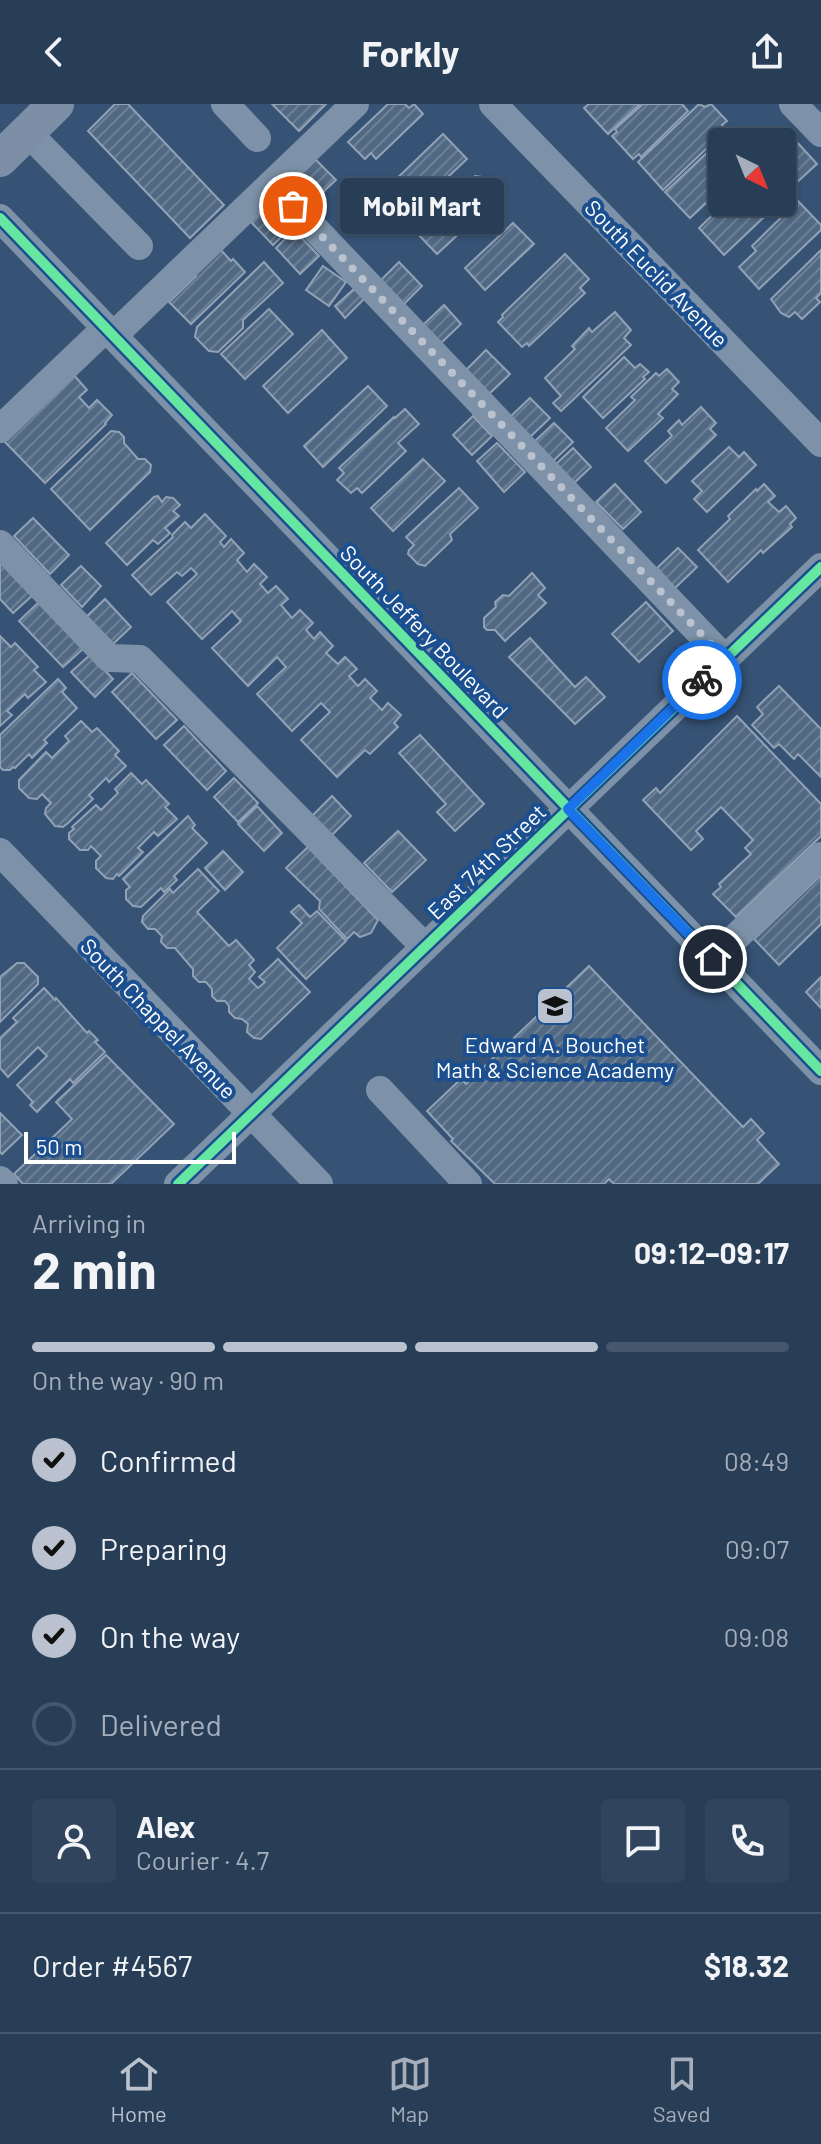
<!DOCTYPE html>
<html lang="en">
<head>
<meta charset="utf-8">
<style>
  :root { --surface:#283e57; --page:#30455d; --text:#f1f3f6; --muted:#a5aeba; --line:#44576d; --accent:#b9c2ce }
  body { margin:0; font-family:Barlow,sans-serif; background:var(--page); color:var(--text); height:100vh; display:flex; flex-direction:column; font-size:30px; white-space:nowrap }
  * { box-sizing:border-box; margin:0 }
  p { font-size:26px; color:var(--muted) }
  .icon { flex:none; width:44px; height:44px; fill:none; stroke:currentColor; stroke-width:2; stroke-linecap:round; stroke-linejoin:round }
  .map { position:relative; height:1080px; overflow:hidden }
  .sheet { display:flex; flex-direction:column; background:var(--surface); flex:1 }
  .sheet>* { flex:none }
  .needle { width:52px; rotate:137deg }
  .controls { position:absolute; left:708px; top:24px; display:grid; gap:16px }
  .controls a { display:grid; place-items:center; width:88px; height:88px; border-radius:8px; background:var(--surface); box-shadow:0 2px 6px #0004,0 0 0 2px var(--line); font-size:40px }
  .scale { position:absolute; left:24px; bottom:20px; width:212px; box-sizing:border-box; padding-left:8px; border:4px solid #fff; border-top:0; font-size:22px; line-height:28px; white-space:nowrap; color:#fff; -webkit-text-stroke:6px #1b4f8f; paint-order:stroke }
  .pin { position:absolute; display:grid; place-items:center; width:68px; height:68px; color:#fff; margin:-34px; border:4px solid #fff; border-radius:50%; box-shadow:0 2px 8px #0007 }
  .courier { position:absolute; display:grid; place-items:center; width:80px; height:80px; margin:-40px; border:6px solid #1a73e8; border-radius:50%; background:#fff; color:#222; box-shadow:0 2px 10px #0007 }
  .bubble { position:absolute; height:56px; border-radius:8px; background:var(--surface); box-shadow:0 2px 6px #0004,0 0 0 2px var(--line); font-size:26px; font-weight:700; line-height:56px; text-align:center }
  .summary em { font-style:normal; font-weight:700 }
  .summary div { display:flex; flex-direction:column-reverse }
  .summary { display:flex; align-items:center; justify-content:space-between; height:136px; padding:0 32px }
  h1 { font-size:52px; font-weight:700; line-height:60px }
  .bar { display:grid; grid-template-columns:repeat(4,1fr); gap:12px 8px; align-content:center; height:96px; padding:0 32px }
  .bar i { height:10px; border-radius:6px; background:var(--line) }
  .bar .active { background:var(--accent) }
  .bar p { grid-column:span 4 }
  .line { display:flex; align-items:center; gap:20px; padding:0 32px; border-top:2px solid var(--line) }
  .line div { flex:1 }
  .round { display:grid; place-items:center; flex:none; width:84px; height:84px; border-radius:8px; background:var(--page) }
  ol { padding:0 32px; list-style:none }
  li { display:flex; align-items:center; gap:24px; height:88px }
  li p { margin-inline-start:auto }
  li .icon { padding:8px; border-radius:50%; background:var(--accent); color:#111; stroke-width:4 }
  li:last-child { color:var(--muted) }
  li i { width:44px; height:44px; border:4px solid var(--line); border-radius:50% }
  header { display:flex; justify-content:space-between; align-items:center; height:104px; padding:0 32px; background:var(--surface); font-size:36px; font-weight:700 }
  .dock { display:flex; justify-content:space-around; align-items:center; height:112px; border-top:2px solid var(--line); background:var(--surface); font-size:22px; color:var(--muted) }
  .dock a { display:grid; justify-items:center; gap:4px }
  .dock .active { color:var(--accent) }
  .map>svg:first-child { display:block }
  .building { fill:url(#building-hatch); stroke:#92a2b6; stroke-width:2 }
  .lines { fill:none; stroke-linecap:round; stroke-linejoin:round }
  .minor { stroke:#7d92a8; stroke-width:28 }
  .major { stroke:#7d8ea7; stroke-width:36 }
  .cycleway-casing { stroke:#1b4f8f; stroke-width:15 }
  .cycleway { stroke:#66e7a1; stroke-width:10 }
  .done { stroke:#b9c2ce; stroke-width:8; stroke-dasharray:0 14.4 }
  .route { stroke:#1a73e8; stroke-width:10 }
  .labels { text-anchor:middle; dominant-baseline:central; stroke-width:8; stroke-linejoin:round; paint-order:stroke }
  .street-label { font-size:22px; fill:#fff; stroke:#1b4f8f }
  .poi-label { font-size:22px; fill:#fff; stroke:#1b4f8f }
</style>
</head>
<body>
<header><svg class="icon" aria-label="back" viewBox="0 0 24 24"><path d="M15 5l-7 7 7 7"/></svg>Forkly<svg class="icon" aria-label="share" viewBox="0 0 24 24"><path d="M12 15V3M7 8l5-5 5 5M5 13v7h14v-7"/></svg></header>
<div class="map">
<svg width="821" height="1080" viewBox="0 0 821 1080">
  <defs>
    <pattern id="building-hatch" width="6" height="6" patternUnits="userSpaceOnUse" patternTransform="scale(2)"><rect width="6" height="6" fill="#526984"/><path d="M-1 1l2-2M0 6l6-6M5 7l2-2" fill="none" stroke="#6c8096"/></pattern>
  </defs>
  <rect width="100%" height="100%" fill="#365274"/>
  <!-- building -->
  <g class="building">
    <path d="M 115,0 L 128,0 L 224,101 L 190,134 L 88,27 Z"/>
    <path d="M 272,0 L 326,0 L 299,27 Z"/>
    <path d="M 388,0 L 405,0 L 409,4 L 414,0 L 423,10 L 376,55 L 371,49 L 365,55 L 348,38 Z"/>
    <path d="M 589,0 L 640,0 L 608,30 L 584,4 Z"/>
    <path d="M 643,0 L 682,0 L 688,7 L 641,53 L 639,50 L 633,55 L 612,32 L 617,28 L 615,25 Z"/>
    <path d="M 699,0 L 705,3 L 711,0 L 727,17 L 722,21 L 726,26 L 663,86 L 638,58 Z"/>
    <path d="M 443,30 L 467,55 L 413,106 L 390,81 Z"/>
    <path d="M 727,30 L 734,38 L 722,38 L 722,84 L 690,114 L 665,88 Z"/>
    <path d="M 796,37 L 817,60 L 783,91 L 782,50 Z"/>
    <path d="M 315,55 L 336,76 L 309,101 L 288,80 Z"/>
    <path d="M 475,72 L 482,73 L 495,87 L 495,94 L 491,98 L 492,99 L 437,150 L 414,126 L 469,73 L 471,75 Z"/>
    <path d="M 798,97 L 821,121 L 821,126 L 759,185 L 739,163 L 756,147 L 752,142 Z"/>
    <path d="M 272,98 L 294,121 L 273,141 L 251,118 Z"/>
    <path d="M 726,98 L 780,98 L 724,151 L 699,124 Z"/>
    <path d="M 513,119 L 534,140 L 485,186 L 465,164 Z"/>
    <path d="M 294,126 L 319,152 L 300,170 L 276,144 Z"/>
    <path d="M 220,145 L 231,157 L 233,155 L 245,168 L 191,220 L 169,198 L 196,172 L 196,167 Z"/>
    <path d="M 821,146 L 821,189 L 816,194 L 820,198 L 802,215 L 795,208 L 789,213 L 781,209 L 771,195 Z"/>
    <path d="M 565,150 L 589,175 L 580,184 L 585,189 L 529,242 L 527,239 L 522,243 L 498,218 L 503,213 L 502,211 Z"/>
    <path d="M 264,158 L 283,179 L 243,216 L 243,224 L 218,248 L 209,247 L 195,233 L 197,223 Z"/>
    <path d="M 399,158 L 422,182 L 403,201 L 381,176 Z"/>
    <path d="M 323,162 L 346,178 L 329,202 L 306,186 Z"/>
    <path d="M 354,185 L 364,195 L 345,214 L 335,202 Z"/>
    <path d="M 444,201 L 461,220 L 441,239 L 423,221 Z"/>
    <path d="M 269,205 L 293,230 L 245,275 L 221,250 Z"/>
    <path d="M 615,208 L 631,226 L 624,234 L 631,241 L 561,307 L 553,299 L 561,292 L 545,274 L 575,245 L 572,242 L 589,224 L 592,228 Z"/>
    <path d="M 322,226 L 347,254 L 288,309 L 263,282 Z"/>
    <path d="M 486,246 L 510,270 L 489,290 L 466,266 Z"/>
    <path d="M 624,253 L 635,264 L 640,260 L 649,268 L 643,273 L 645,275 L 603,314 L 583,293 Z"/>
    <path d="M 667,265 L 679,278 L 672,285 L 678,290 L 658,310 L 663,314 L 628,347 L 606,324 L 635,296 L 631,293 L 656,269 L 659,272 Z"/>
    <path d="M 73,270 L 87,286 L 79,293 L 89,304 L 97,296 L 112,311 L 105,319 L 106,320 L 45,379 L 3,336 Z"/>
    <path d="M 368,282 L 387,302 L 323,363 L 304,342 Z"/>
    <path d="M 530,294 L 550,314 L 528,335 L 509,314 Z"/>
    <path d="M 701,303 L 716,319 L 710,325 L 716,331 L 666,379 L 645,357 L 672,332 L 668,327 L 679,316 L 682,321 Z"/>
    <path d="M 405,305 L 419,320 L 398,339 L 406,347 L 362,389 L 357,384 L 351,389 L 337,376 L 344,369 L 339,364 L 394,313 L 395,314 Z"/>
    <path d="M 473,312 L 492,332 L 472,351 L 453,331 Z"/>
    <path d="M 554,319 L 573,338 L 552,358 L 533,339 Z"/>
    <path d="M 111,327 L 119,328 L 124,333 L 124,339 L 138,355 L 145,355 L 151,361 L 150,368 L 90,426 L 51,385 Z"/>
    <path d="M 497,339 L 525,368 L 504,388 L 477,357 Z"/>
    <path d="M 729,343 L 739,353 L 744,348 L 756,361 L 707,408 L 694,395 L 702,387 L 692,377 Z"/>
    <path d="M 573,344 L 591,363 L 572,381 L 554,362 Z"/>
    <path d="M 423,355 L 445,377 L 393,427 L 371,404 Z"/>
    <path d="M 615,380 L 641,408 L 623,425 L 596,398 Z"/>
    <path d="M 764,380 L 775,392 L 768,398 L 779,408 L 786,402 L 796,414 L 790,420 L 792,423 L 763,449 L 761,446 L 728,478 L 698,446 L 730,415 L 728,412 L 756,385 L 757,387 Z"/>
    <path d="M 459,384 L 478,404 L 450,430 L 452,436 L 425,462 L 418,460 L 408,450 L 409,446 L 414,441 L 406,433 Z"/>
    <path d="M 158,392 L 162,398 L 166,393 L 173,394 L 180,401 L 173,407 L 179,412 L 165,424 L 170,429 L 158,440 L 153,436 L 127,461 L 106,439 L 154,393 Z"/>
    <path d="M 205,410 L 226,432 L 220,438 L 224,443 L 231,435 L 244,449 L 237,456 L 247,468 L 254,460 L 267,473 L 260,480 L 268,489 L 276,482 L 288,495 L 281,501 L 292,514 L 300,506 L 313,519 L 306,526 L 314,535 L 320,528 L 333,542 L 326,549 L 338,560 L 345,553 L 357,565 L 349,572 L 358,582 L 365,575 L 377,587 L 370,594 L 382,606 L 388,599 L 401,611 L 394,619 L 398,623 L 370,650 L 365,646 L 337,673 L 301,636 L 330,608 L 321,599 L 292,627 L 257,590 L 286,563 L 277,553 L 248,582 L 212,544 L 241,517 L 232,507 L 202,535 L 167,498 L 197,470 L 191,464 L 182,472 L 177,468 L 151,491 L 132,471 L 173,433 L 172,431 L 185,418 L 191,424 Z"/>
    <path d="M 33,414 L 69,451 L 50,470 L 14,432 Z"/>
    <path d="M 678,444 L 697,463 L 675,484 L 657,464 Z"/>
    <path d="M 0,457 L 34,490 L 13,509 L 0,495 Z"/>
    <path d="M 81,462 L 101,482 L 82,503 L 61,481 Z"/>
    <path d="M 532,469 L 545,484 L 538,491 L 546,499 L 505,537 L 495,526 L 487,526 L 484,523 L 484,514 L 496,503 L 495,498 L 503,491 L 509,492 Z"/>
    <path d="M 105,495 L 131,523 L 113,540 L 86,513 Z"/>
    <path d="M 40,497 L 84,544 L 63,563 L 19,517 Z"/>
    <path d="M 646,498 L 673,527 L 639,558 L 612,530 Z"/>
    <path d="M 0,532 L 11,543 L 15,539 L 38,563 L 34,566 L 46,578 L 28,594 L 25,590 L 7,607 L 12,611 L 0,622 Z"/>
    <path d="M 530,534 L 575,583 L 586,573 L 605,593 L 575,620 L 509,553 Z"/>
    <path d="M 90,551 L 113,575 L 95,593 L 71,568 Z"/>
    <path d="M 132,569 L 177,616 L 156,635 L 112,588 Z"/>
    <path d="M 58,575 L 66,584 L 62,588 L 77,604 L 44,636 L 47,639 L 32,654 L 29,650 L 15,664 L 13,663 L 10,666 L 3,666 L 0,663 L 0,631 Z"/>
    <path d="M 779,582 L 821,625 L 821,673 L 798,650 L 794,655 L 779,640 L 774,644 L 752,621 L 763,610 L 757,603 Z"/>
    <path d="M 737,612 L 821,700 L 821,732 L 736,813 L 713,790 L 721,783 L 719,780 L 751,750 L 745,744 L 753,736 L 721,703 L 696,727 L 703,735 L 691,746 L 643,696 L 656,684 L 660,689 Z"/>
    <path d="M 81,617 L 92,628 L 97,624 L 119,647 L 115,651 L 126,662 L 109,678 L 106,674 L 89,691 L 93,695 L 68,719 L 63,723 L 55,722 L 45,710 L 46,704 L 51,699 L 42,690 L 37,695 L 29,694 L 19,684 L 19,676 L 46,648 L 52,654 L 69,637 L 65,632 Z"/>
    <path d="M 184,622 L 226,667 L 207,686 L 164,641 Z"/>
    <path d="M 420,631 L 484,700 L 455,727 L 437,708 L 446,700 L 399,649 Z"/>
    <path d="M 131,669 L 142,680 L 146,676 L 169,700 L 165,703 L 177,715 L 158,732 L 154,728 L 138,744 L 143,748 L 119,772 L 117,770 L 113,775 L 106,774 L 96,764 L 96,757 L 101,752 L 91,742 L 88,746 L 80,746 L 69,735 L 69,729 L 74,725 L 72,723 L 96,701 L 101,706 L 118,689 L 115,685 Z"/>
    <path d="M 234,674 L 258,699 L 238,718 L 214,693 Z"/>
    <path d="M 332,692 L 351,712 L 331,732 L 312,712 Z"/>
    <path d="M 257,702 L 282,729 L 264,747 L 238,720 Z"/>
    <path d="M 188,712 L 195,721 L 192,724 L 207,739 L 174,772 L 177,776 L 164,788 L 161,784 L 141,803 L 133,802 L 126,795 L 126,786 L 130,783 L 123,775 Z"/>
    <path d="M 398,727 L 426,756 L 392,788 L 364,759 Z"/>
    <path d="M 308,743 L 378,816 L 371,829 L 360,833 L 354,828 L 347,835 L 319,805 L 320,797 L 286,764 Z"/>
    <path d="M 223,747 L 243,768 L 225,786 L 205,764 Z"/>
    <path d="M 198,765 L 219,787 L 197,808 L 229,842 L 236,836 L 254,856 L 249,861 L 255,868 L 249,875 L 258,884 L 265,878 L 259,873 L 278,855 L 310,888 L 261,935 L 254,934 L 247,928 L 248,920 L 242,915 L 235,914 L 229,908 L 229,902 L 225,897 L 217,897 L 212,892 L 212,885 L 206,878 L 199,878 L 193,872 L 193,865 L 175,844 L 167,844 L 161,838 L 162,832 L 155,825 L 148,825 L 142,818 L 143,812 L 170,785 L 173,789 Z"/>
    <path d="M 821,771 L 821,820 L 779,861 L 754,835 Z"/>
    <path d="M 299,801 L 310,813 L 317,807 L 346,837 L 306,875 L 277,844 L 302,819 L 291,808 Z"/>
    <path d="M 17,859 L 24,859 L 38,873 L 38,880 L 0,918 L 0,873 Z"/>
    <path d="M 589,862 L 743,1023 L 751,1015 L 764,1029 L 757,1036 L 779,1060 L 758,1080 L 614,1080 L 609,1075 L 604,1080 L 495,1080 L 451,1037 L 453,1035 L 427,1007 L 461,975 L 466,980 Z"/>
    <path d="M 821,873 L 821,904 L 806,888 Z"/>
    <path d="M 44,884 L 55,896 L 56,894 L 87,929 L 89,927 L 98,936 L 95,938 L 105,948 L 73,979 L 70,975 L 37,1008 L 30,1001 L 33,998 L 17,981 L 47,952 L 38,943 L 8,973 L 0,964 L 0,934 L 17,918 L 13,914 Z"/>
    <path d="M 106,951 L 174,1020 L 111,1080 L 23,1080 L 14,1070 L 72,1015 L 56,998 Z"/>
    <path d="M 0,1009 L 22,1031 L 2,1050 L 0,1048 Z"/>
  </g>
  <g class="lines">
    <!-- minor -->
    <g class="minor">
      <path d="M 225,0 L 257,34"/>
      <path d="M 493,0 L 821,339"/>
      <path d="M 793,0 L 821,29"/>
      <path d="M 27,28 L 139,142"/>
      <path d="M 272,80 L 725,555"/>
      <path d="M 0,114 L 821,967"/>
      <path d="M 113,232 L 355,0"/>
      <path d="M 0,325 L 106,224"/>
      <path d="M 0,440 L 109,554 L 140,555 L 425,843"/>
      <path d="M 0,748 L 319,1080"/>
      <path d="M 713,855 L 821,752"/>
      <path d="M 380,986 L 468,1080"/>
      <path d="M 0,1076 L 4,1080"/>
      <path d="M 178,1080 L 821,463"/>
    </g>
    <!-- major -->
    <path class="major" d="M 0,55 L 56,0"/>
    <!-- cycleway casing -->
    <g class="cycleway-casing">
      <g id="cycleway">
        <path d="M 0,114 L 821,967"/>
        <path d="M 178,1080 L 821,463"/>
      </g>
    </g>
    <!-- cycleway -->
    <use href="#cycleway" class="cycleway"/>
  </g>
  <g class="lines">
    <!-- done -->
    <path class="done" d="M 293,102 L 725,555 L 702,576"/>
    <!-- route -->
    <path class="route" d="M 702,576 L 568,705 L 713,855"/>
  </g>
  <!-- icons -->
  <defs>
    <g id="school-square" transform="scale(2)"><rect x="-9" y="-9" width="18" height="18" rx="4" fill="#b9c2ce" stroke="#1b4f8f"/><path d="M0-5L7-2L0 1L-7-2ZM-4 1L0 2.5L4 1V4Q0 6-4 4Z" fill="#111"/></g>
  </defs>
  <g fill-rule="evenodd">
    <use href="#school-square" x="555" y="902"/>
  </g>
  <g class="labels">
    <!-- street labels -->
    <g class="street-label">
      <text transform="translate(657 169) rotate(46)">South Euclid Avenue</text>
      <text transform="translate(425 527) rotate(46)">South Jeffery Boulevard</text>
      <text transform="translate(486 757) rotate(-44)">East 74th Street</text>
      <text transform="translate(159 914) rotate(46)">South Chappel Avenue</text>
    </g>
    <!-- poi labels -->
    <g class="poi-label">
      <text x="555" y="940">Edward A. Bouchet<tspan x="555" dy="25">Math &amp; Science Academy</tspan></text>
    </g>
  </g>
</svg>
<div class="controls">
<a><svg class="needle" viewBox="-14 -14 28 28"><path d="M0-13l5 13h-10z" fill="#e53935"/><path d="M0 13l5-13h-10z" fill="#a5aeba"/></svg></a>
</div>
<div class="scale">50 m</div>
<div class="pin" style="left:293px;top:102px;background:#ea580c"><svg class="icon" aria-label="bag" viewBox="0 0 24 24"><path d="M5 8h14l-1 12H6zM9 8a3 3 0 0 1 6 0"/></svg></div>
<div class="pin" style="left:713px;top:855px;background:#1f2937"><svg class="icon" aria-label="home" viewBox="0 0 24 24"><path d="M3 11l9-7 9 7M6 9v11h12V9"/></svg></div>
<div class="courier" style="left:702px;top:576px"><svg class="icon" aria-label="bike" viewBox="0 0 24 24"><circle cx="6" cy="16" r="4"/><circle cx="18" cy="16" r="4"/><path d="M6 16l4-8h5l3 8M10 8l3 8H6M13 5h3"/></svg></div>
<div class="bubble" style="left:340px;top:74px;width:164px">Mobil Mart</div>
</div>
<section class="sheet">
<div class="summary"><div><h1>2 min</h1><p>Arriving in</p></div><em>09:12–09:17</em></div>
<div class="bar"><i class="active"></i><i class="active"></i><i class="active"></i><i></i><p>On the way · 90 m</p></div>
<ol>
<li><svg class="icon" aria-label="check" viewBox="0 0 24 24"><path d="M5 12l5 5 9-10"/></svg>Confirmed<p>08:49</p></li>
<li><svg class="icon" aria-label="check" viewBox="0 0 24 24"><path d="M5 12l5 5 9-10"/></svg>Preparing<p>09:07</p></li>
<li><svg class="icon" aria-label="check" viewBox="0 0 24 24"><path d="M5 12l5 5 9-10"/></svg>On the way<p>09:08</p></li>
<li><i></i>Delivered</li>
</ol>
<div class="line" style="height:144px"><a class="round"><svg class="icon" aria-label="person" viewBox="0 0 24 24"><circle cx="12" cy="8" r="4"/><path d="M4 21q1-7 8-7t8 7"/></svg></a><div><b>Alex</b><p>Courier · 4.7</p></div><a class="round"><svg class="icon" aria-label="chat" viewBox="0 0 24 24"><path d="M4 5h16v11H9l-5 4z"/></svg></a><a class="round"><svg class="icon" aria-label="phone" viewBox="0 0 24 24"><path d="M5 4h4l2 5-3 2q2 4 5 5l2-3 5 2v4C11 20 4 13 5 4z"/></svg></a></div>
<div class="line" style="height:104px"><div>Order #4567</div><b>$18.32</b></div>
</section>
<nav class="dock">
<a class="active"><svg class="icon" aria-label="home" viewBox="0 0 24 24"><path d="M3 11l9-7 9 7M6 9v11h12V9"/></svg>Home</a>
<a><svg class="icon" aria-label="map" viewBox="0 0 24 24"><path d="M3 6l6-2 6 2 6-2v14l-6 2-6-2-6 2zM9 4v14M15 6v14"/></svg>Map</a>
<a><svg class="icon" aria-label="saved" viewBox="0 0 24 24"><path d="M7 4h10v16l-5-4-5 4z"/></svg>Saved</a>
</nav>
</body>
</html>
